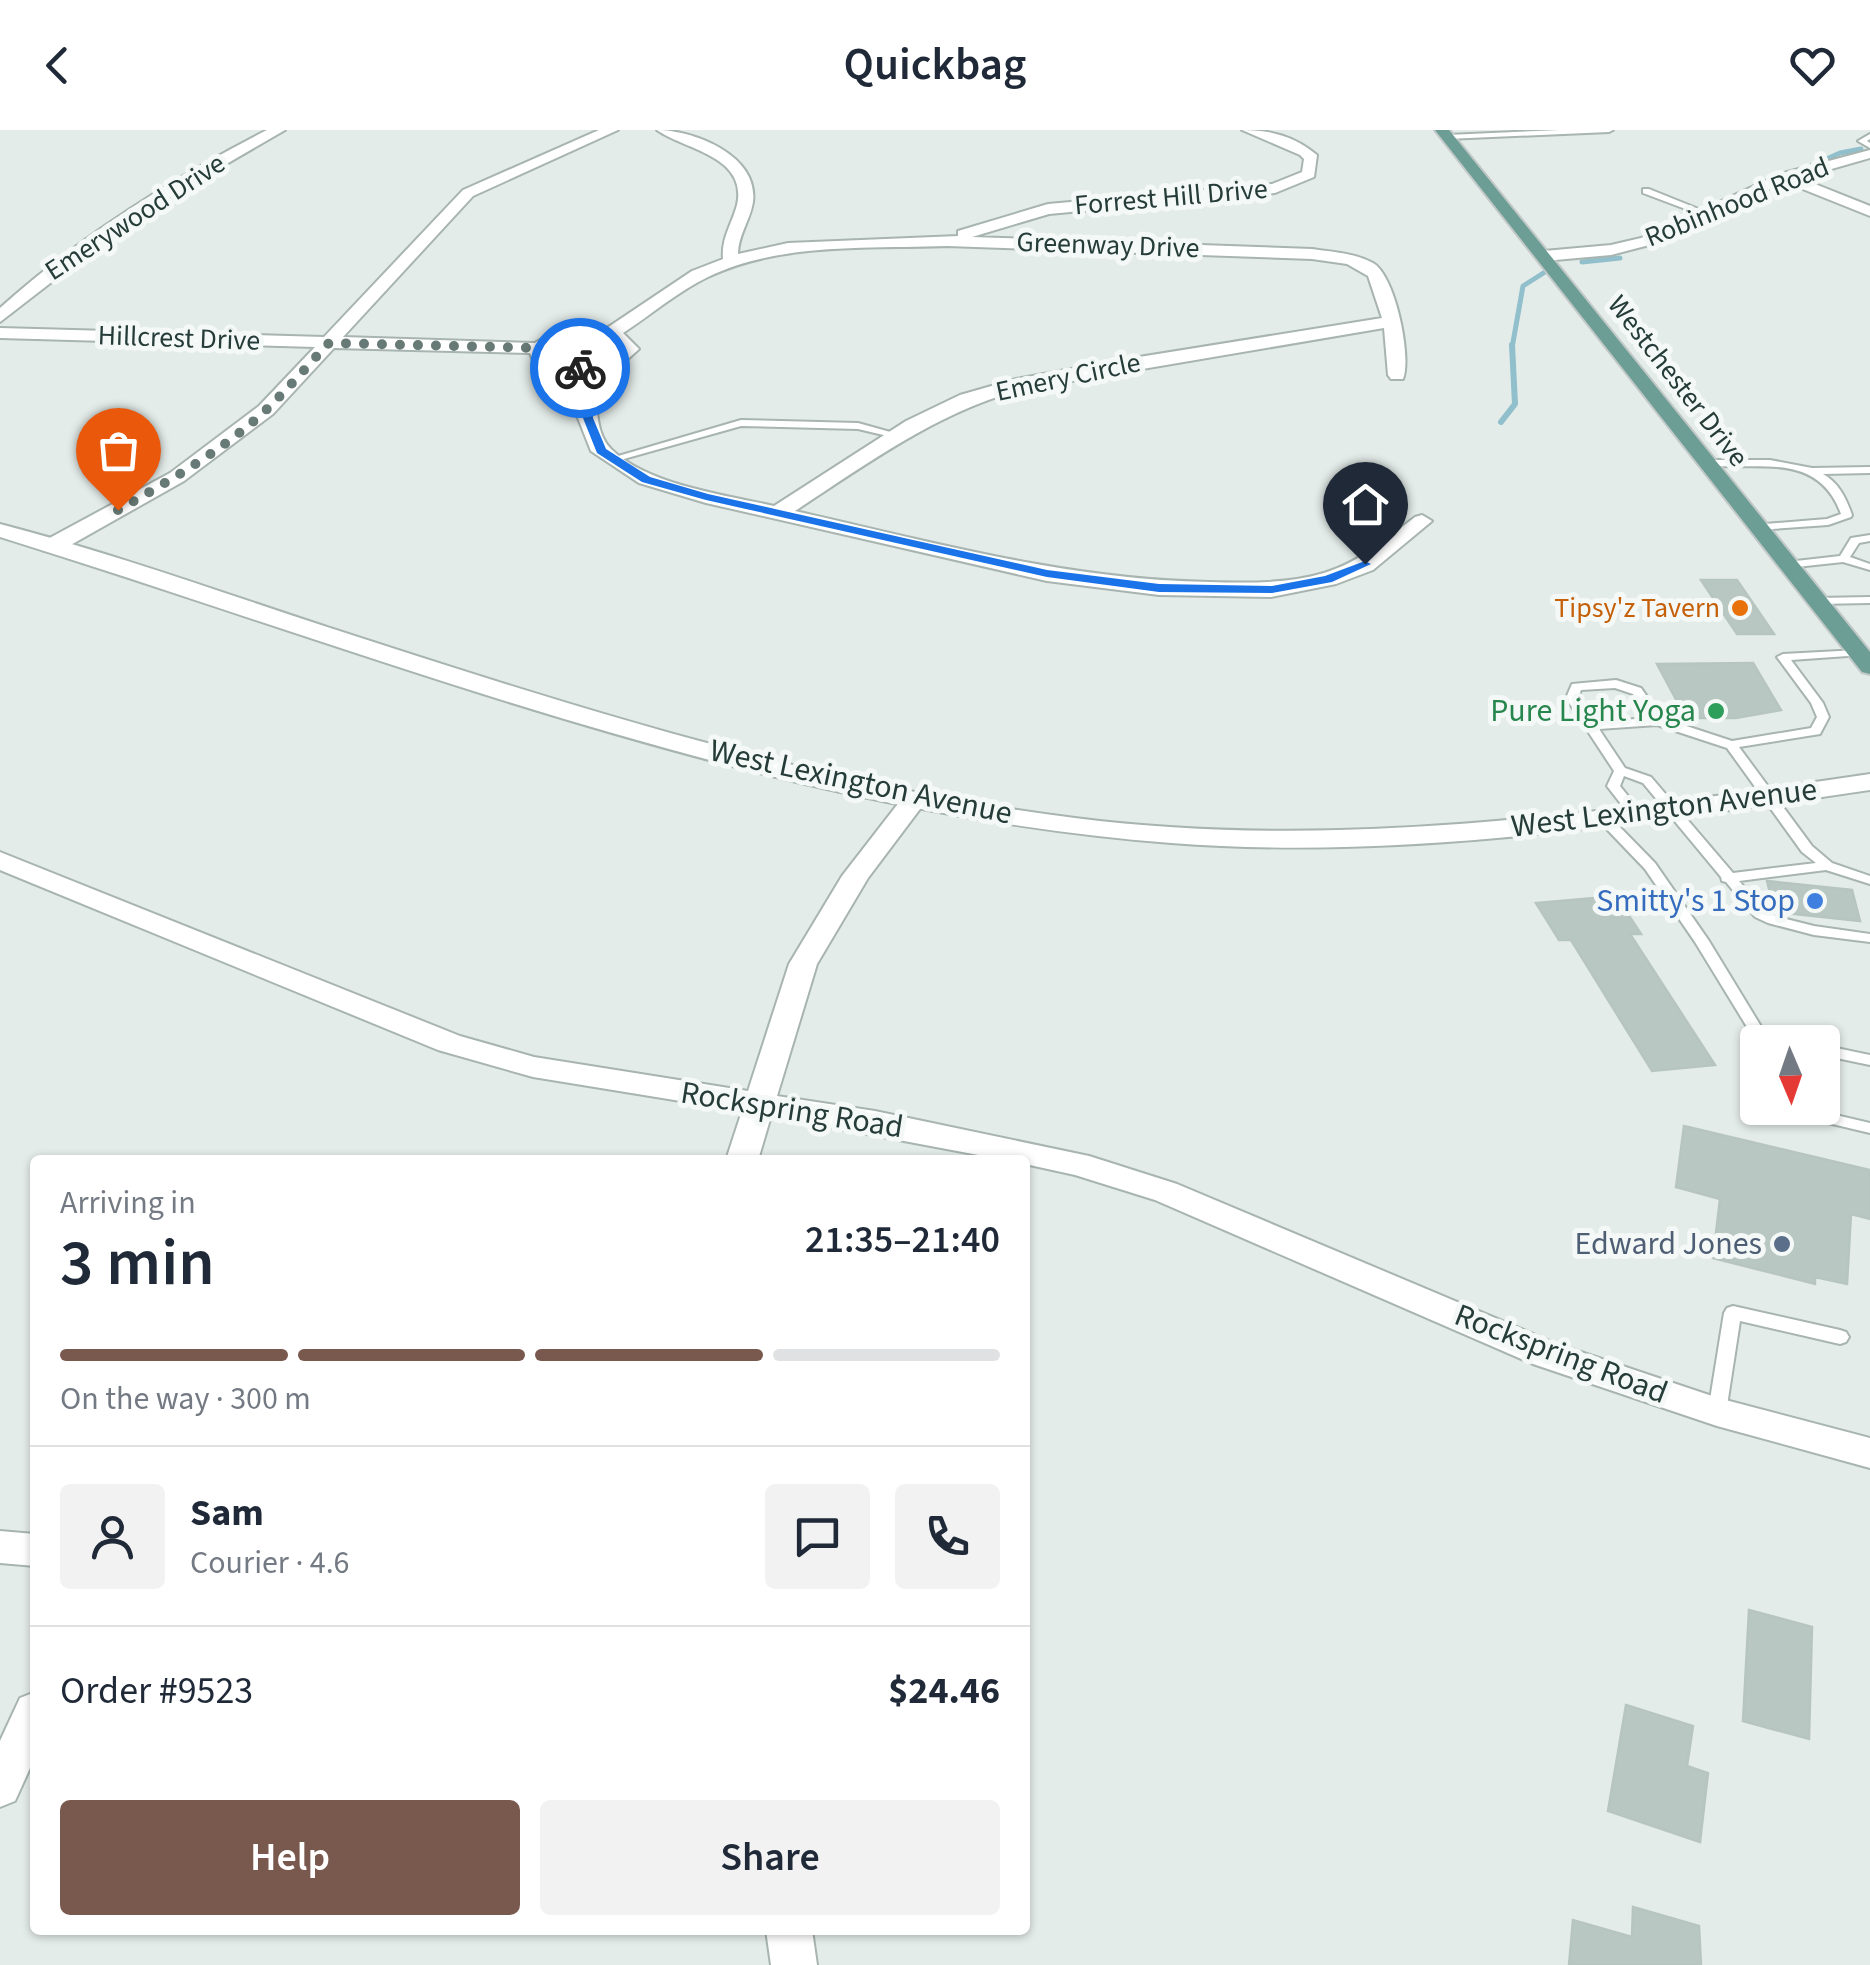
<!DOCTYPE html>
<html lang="en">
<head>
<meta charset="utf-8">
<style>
  :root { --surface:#fff; --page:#f2f2f3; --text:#1f2937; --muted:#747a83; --line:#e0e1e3; --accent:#79584d }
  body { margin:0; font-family:"Source Sans 3",sans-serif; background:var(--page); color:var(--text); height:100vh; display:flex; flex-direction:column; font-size:38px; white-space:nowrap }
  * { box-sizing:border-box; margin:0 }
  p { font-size:32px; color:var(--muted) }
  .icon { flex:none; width:55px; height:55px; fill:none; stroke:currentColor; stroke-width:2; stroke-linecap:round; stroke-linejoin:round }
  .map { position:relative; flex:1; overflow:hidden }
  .drawer { position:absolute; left:30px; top:1025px; width:1000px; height:780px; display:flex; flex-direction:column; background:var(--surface); border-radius:10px; box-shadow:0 2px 8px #0004 }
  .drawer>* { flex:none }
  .needle { width:65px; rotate:178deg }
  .buttons { position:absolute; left:1740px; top:895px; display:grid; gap:20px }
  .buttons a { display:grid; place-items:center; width:100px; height:100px; border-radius:10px; background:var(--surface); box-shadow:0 2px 8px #0004; font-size:50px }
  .pin { position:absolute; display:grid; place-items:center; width:85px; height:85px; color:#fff; margin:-102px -42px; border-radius:50% 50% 50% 0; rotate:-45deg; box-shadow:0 0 10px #0007 }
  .pin .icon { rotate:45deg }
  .courier { position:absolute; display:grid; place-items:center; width:100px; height:100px; margin:-50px; border:8px solid #1a73e8; border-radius:50%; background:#fff; color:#222; box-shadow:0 2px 12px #0007 }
  .overview em { font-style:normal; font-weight:600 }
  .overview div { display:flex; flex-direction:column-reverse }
  .overview { display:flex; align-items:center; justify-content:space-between; height:170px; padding:0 30px }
  h1 { font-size:65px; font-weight:600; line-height:75px }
  .bar { display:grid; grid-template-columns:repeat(4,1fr); gap:15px 10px; align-content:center; height:120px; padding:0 30px }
  .bar i { height:12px; border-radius:8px; background:var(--line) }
  .bar .on { background:var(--accent) }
  .bar p { grid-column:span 4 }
  .line { display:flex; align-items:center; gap:25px; padding:0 30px; border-top:2px solid var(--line) }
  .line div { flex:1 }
  .round { display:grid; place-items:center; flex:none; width:105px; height:105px; border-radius:10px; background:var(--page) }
  .action { display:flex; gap:20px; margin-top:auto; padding:20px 30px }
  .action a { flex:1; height:115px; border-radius:10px; background:var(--accent); color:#fff; font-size:40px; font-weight:600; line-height:115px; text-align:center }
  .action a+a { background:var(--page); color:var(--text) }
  header { display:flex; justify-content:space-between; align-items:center; height:130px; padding:0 30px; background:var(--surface); font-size:45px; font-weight:600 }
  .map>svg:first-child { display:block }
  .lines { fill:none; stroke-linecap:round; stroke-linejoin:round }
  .stream-far1 { stroke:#91bfcc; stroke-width:5 }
  .stream { stroke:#91bfcc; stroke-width:6 }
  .building { fill:#b9c7c2; stroke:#b7c5c0; stroke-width:2.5 }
  .service-casing { stroke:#a7b4b0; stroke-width:4 }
  .minor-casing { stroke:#a7b4b0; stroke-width:4 }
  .tertiary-casing { stroke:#a7b4b0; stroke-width:4 }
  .primary-casing { stroke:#c2c8c7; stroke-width:4 }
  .service { fill:#fff; fill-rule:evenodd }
  .minor { fill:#fff; fill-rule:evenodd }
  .tertiary { fill:#fff; fill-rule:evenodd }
  .primary { fill:#6c9e95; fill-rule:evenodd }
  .route { fill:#1a73e8 }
  .done { stroke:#687a76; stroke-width:10; stroke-dasharray:0 18 }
  .food-dot { fill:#e8710a; stroke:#f4f9f7; stroke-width:4 }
  .leisure-dot { fill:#2e9e5b; stroke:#f4f9f7; stroke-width:4 }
  .shop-dot { fill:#3f7fe0; stroke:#f4f9f7; stroke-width:4 }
  .service-dot { fill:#5c6f8a; stroke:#f4f9f7; stroke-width:4 }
  .labels { text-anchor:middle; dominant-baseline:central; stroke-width:10; stroke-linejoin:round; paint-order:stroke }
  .far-street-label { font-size:28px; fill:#253c38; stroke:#f4f9f7 }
  .far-food-label { font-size:28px; fill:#c56008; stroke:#f4f9f7; text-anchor:end }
  .leisure-label { font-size:32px; fill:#27864d; stroke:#f4f9f7; text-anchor:end }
  .street-label { font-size:32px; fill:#253c38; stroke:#f4f9f7 }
  .shop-label { font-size:32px; fill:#366cbe; stroke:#f4f9f7; text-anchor:end }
  .service-label { font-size:32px; fill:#4e5e75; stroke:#f4f9f7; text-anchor:end }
</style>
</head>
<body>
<header><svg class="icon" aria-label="back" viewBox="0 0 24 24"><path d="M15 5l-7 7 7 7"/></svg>Quickbag<svg class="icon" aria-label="heart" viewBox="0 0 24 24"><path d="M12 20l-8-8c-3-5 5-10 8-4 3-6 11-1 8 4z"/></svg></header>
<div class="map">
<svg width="1870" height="1835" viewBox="0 0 1870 1835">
  <rect width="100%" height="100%" fill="#e4ece9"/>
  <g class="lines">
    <!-- stream-far1 -->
    <g class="stream-far1">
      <path d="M 1804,39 L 1840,23 L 1861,19"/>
      <path d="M 1582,132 L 1620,128"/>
      <path d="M 1512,218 L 1523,156 L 1545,142"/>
    </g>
    <!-- stream -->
    <path class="stream" d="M 1501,292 L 1515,274 L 1512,215"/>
  </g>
  <!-- building -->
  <g class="building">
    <path d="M 1701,450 L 1737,450 L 1774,504 L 1737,504 Z"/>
    <path d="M 1753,533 L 1781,580 L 1736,588 L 1686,588 L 1657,534 Z"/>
    <path d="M 1767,751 L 1852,760 L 1860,791 L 1775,782 Z"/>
    <path d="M 1616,766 L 1641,804 L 1630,804 L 1715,935 L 1652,941 L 1571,810 L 1559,810 L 1536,773 Z"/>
    <path d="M 1684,996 L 1870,1040 L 1870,1089 L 1851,1084 L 1847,1154 L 1815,1147 L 1815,1154 L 1713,1128 L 1720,1069 L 1676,1057 Z"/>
    <path d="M 1749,1480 L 1812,1497 L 1809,1609 L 1743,1591 Z"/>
    <path d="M 1626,1575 L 1693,1596 L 1687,1636 L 1708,1643 L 1700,1712 L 1608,1681 Z"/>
    <path d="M 1633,1777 L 1699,1796 L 1701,1835 L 1569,1835 L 1573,1790 L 1632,1807 Z"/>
  </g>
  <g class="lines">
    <!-- service casing -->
    <g class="service-casing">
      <g id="service">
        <path d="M 1560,0 L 1613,0 L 1609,2 L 1447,9 L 1443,7 L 1447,5 Z"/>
        <path d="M 1870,4 L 1870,9 L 1867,11 L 1870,13 L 1870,18 L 1858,11 Z"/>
        <path d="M 1643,59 L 1649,59 L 1711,84 L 1704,86 L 1643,63 Z"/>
        <path d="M 741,290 L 858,293 L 901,305 L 896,308 L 858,299 L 741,296 L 613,332 L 608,329 Z"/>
        <path d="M 1707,330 L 1770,330 L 1812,338 L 1870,337 L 1870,343 L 1823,344 C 1839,353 1846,368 1852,385 L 1851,387 L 1828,395 L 1757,400 L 1752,397 L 1753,395 L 1827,389 L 1841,384 C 1818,320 1756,341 1703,335 L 1702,333 Z"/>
        <path d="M 1870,405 L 1870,411 L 1859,413 L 1850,427 L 1870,434 L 1870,440 L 1843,432 L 1787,438 L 1782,435 L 1787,432 L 1840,426 L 1851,408 Z"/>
        <path d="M 1870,467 L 1870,473 L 1817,474 L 1811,471 L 1817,468 Z"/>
        <path d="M 1858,520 L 1864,523 L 1862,525 L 1791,530 L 1823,573 L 1829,587 L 1820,604 L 1739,617 L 1812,716 L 1832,733 L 1870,746 L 1870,754 L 1826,740 L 1739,751 L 1765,781 L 1778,787 L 1814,796 L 1870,804 L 1870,812 L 1814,805 L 1768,793 L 1755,787 L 1726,752 L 1722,751 L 1721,747 L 1643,653 L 1624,646 L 1620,656 L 1643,685 L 1637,689 L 1632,688 L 1607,656 L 1614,641 L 1566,568 L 1572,554 L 1616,550 L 1641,558 L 1662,588 L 1732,611 L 1811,598 L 1817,587 L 1811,573 L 1777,527 L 1783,524 ZM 1615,558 L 1633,564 L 1650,588 L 1594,592 L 1578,568 L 1581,560 ZM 1657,595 L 1727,618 L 1802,722 L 1816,733 L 1733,743 L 1651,647 L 1625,638 L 1599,599 Z"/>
        <path d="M 1605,686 L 1610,687 L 1655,733 L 1709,811 L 1765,903 L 1790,909 L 1792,912 L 1755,910 L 1695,812 L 1645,739 L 1598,690 Z"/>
        <path d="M 1822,915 L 1870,925 L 1870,935 L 1822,925 Z"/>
        <path d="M 1758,932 L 1758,976 L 1750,971 L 1750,937 Z"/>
        <path d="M 1778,978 L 1806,978 L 1870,993 L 1870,1003 L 1786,983 Z"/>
        <path d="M 1733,1176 L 1840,1200 L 1846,1202 L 1849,1207 L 1846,1212 L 1840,1214 L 1740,1191 L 1726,1282 L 1723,1287 L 1717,1289 L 1711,1287 L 1708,1282 L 1724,1183 L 1727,1178 Z"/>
      </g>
    </g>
    <!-- minor casing -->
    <g class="minor-casing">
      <g id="minor">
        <path d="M 267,0 L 285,0 L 137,86 L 0,192 L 0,178 C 81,105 171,49 267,0 Z"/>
        <path d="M 599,0 L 618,0 L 473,66 L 343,207 L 535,213 C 557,198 579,196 604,200 L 692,141 L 723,129 C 721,108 732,94 737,75 C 748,26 685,20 657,0 C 693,0 759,25 753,72 C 750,91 738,105 738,124 L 788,113 L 958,106 L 958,101 L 1048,74 L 1272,54 L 1302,42 L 1304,29 L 1300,25 L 1242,0 C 1271,0 1294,6 1317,25 L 1314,47 L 1275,63 L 1049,84 L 972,107 L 1312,119 C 1332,122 1355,123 1373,133 C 1395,145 1412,227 1403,249 L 1391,249 L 1388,245 L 1384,198 L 1019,260 C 935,284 868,333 795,381 C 932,412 1069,450 1210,452 C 1249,453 1287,454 1324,443 C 1360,432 1386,409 1415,387 L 1422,385 L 1432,391 L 1373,440 L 1336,454 L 1271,467 L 1159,465 L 1047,451 L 706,373 L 639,353 L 591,321 L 578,288 L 578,244 L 534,233 L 530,223 L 334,218 L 273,284 L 184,351 L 60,421 L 44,421 L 41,416 L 44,411 L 170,343 L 259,276 L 315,217 L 0,208 L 0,198 L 324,207 L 463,60 ZM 947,116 L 1312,129 L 1347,134 L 1368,146 L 1382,188 L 1114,231 L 1016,249 L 960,265 L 906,291 L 774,376 C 726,365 647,355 611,319 C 593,301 597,266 596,243 L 619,237 L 639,219 L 623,203 C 651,185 678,161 708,147 C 781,112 868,119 947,116 ZM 583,207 L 616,212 L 621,218 C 601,237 572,237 549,226 L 548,220 L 560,211 Z"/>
        <path d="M 1870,20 L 1870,28 L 1800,48 L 1870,76 L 1870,86 L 1785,52 L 1653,114 L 1611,125 L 1544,131 L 1536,126 L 1544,121 L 1611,115 L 1641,108 L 1780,44 Z"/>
        <path d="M 913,663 L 926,671 L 868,748 L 817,834 L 777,966 L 875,981 L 1089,1026 L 1177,1054 L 1557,1214 L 1718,1268 L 1870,1308 L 1870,1338 L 1717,1296 L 1533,1234 L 1155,1070 L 1075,1045 L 1025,1034 L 1025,1030 L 1005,1030 L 771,986 L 758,1030 L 726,1030 L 742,981 L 533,947 L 438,920 L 0,740 L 0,722 L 460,906 L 534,927 L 748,961 L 789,834 L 842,746 L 904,666 Z"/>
        <path d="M 0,1401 L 35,1404 L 35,1436 L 0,1433 Z"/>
        <path d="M 35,1562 L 35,1627 L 15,1671 L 0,1677 L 0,1611 L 20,1568 Z"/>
        <path d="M 766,1800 L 812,1800 L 817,1835 L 771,1835 Z"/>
      </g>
    </g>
    <!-- tertiary casing -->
    <g class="tertiary-casing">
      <path id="tertiary" d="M 0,394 C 108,422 215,460 321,495 C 568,575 817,656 1075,688 C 1340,722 1607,682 1870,644 L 1870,660 C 1640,693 1404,731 1171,713 C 767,682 383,526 0,407 Z"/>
    </g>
    <!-- primary casing -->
    <g class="primary-casing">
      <path id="primary" d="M 1435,0 L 1449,0 L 1870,522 L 1870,544 L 1862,542 Z"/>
    </g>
    <!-- service -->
    <use href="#service" class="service"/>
    <!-- minor -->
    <use href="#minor" class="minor"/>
    <!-- tertiary -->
    <use href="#tertiary" class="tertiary"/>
    <!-- primary -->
    <use href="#primary" class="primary"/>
  </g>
  <!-- route -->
  <path class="route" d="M 580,235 L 592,238 L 593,288 L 606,319 L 650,347 L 708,364 L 1047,440 L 1159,454 L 1272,456 L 1325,446 L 1365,431 L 1371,434 L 1332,452 L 1272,463 L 1159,462 L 1047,447 L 706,370 L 642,352 L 597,323 L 583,288 L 583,241 L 575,238 Z"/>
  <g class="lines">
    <!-- done -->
    <path class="done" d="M 118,380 C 169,351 222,321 265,281 C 288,259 308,235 329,213 L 539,218 L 540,229 L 558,237 L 580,238"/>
  </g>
  <!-- markers -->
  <circle class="food-dot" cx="1740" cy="478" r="10"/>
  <circle class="leisure-dot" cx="1716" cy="581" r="10"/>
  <circle class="shop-dot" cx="1815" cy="771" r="10"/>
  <circle class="service-dot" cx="1782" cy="1114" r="10"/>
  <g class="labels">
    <!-- far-street labels -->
    <g class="far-street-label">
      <text transform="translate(1171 67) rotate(-5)">Forrest Hill Drive</text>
      <text transform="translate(1737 72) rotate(-22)">Robinhood Road</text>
      <text transform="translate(135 87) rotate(-33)">Emerywood Drive</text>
      <text transform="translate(1108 115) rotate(2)">Greenway Drive</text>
      <text transform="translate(179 208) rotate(2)">Hillcrest Drive</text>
      <text transform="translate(1068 247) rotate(-12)">Emery Circle</text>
      <text transform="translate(1678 251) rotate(52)">Westchester Drive</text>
    </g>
    <!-- far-food labels -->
    <g class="far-food-label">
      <text x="1720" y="478">Tipsy'z Tavern</text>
    </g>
    <!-- leisure labels -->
    <g class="leisure-label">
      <text x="1696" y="581">Pure Light Yoga</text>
    </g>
    <!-- street labels -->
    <g class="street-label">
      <text transform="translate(861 652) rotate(12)">West Lexington Avenue</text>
      <text transform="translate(1664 678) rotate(-7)">West Lexington Avenue</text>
      <text transform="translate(792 980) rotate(9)">Rockspring Road</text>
      <text transform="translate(1561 1224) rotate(21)">Rockspring Road</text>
    </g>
    <!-- shop labels -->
    <g class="shop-label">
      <text x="1795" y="771">Smitty's 1 Stop</text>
    </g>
    <!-- service labels -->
    <g class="service-label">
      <text x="1762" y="1114">Edward Jones</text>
    </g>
  </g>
</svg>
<div class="buttons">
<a><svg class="needle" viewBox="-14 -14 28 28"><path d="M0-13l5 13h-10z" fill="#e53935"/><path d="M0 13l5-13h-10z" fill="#747a83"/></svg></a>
</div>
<div class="pin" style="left:118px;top:380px;background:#ea580c"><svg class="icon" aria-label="bag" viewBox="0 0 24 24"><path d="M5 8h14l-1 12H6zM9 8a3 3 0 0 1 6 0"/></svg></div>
<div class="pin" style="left:1365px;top:434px;background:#1f2937"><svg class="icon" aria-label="home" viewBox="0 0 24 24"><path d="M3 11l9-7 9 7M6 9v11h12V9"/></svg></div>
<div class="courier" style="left:580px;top:238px"><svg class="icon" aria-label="bike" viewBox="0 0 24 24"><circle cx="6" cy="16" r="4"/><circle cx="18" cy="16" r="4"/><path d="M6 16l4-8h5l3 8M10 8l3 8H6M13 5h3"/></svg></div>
<section class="drawer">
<div class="overview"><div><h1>3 min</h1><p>Arriving in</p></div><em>21:35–21:40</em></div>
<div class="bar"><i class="on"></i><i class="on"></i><i class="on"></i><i></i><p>On the way · 300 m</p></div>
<div class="line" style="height:180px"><a class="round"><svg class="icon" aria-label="person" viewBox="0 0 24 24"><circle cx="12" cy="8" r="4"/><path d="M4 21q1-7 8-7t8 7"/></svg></a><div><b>Sam</b><p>Courier · 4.6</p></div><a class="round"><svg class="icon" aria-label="chat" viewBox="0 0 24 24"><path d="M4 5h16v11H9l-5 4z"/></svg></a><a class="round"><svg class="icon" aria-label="phone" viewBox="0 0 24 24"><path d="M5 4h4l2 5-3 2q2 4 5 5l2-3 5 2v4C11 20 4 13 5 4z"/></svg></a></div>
<div class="line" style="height:130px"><div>Order #9523</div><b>$24.46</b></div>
<div class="action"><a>Help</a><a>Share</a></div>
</section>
</div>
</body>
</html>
